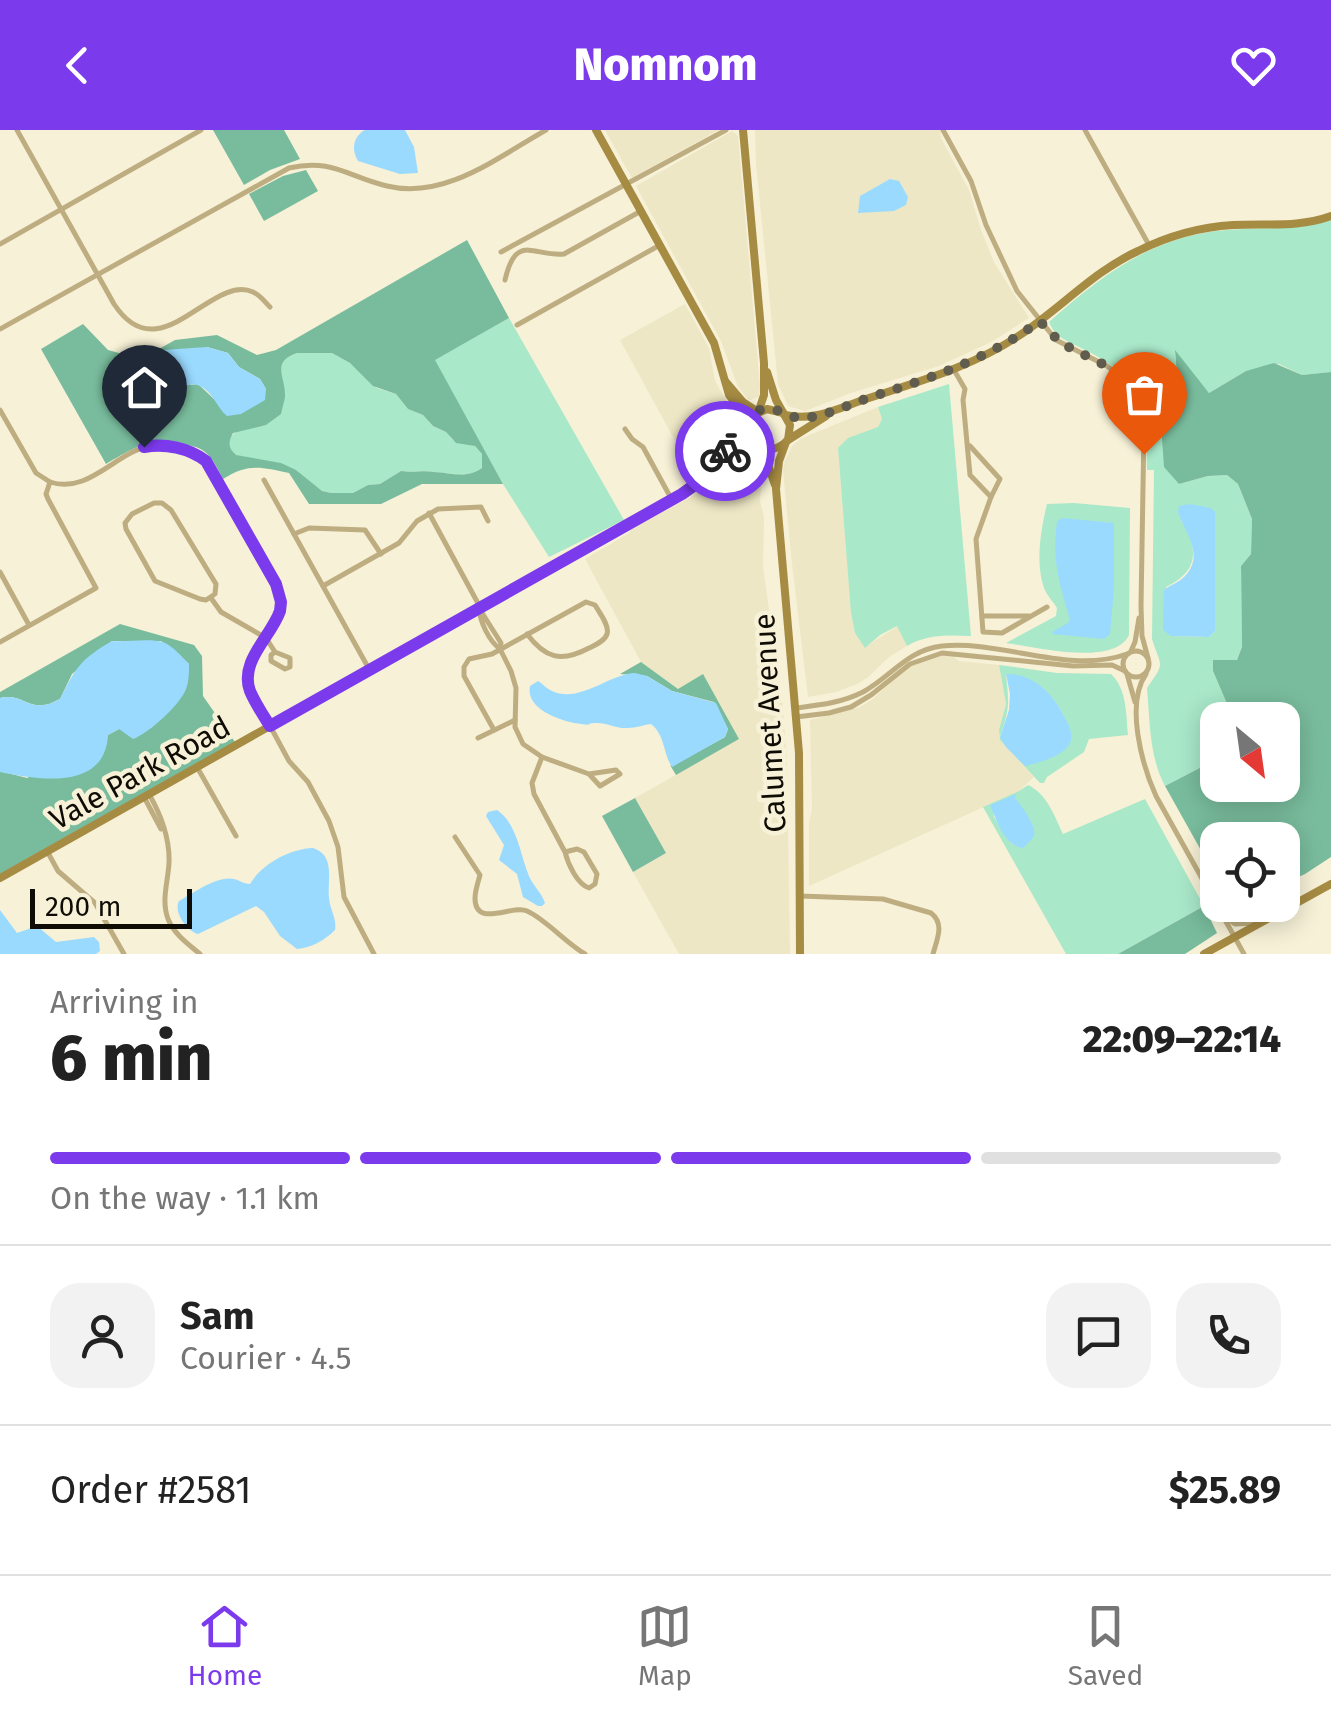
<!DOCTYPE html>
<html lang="en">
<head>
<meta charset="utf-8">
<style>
  :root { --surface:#fff; --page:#f2f2f2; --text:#222; --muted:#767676; --line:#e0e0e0; --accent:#7c3aed }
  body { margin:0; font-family:"Fira Sans",sans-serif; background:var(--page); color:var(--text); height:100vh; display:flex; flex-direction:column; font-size:38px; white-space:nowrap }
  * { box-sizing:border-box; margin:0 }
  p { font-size:32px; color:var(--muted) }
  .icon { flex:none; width:55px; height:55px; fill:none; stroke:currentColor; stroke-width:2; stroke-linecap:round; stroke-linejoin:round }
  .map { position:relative; height:824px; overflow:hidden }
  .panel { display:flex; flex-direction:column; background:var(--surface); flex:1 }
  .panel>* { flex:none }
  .needle { width:65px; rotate:151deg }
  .buttons { position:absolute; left:1200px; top:572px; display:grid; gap:20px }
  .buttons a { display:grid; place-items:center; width:100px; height:100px; border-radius:20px; background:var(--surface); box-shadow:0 5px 25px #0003; font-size:50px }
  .scale { position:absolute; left:30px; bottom:25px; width:162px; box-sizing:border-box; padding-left:10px; border:5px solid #0e0c04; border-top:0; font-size:28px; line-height:35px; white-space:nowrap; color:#0e0c04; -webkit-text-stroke:8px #f7f1d7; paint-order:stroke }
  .pin { position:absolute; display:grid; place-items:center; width:85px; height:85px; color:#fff; margin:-102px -42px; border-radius:50% 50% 50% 0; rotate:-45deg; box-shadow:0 0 10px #0007 }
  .pin .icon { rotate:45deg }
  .courier { position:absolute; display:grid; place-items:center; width:100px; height:100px; margin:-50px; border:8px solid #7c3aed; border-radius:50%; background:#fff; color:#222; box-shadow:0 2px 12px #0007 }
  .headline em { font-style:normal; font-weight:800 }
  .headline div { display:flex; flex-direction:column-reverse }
  .headline { display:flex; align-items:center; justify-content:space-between; height:170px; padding:0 50px }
  h1 { font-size:65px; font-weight:800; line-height:75px }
  .bar { display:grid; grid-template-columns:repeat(4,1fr); gap:15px 10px; align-content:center; height:120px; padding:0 50px }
  .bar i { height:12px; border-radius:8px; background:var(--line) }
  .bar .active { background:var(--accent) }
  .bar p { grid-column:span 4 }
  .line { display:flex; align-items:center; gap:25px; padding:0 50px; border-top:2px solid var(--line) }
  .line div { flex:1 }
  .round { display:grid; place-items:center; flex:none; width:105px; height:105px; border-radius:30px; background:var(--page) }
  header { display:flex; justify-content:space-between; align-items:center; height:130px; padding:0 50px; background:var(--accent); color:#fff; font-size:45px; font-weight:800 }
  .dock { display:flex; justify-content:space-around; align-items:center; height:140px; border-top:2px solid var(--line); background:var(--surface); font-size:28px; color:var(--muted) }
  .dock a { display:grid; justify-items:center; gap:5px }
  .dock .active { color:var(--accent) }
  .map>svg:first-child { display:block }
  .built { fill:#eee7c5 }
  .green { fill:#a9e8c9; fill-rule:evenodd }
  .forest { fill:#79bc9d; fill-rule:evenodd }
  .water { fill:#9adaff }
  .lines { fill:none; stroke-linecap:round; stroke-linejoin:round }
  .street { stroke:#bead80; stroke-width:5 }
  .secondary { stroke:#a68b43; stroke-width:8 }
  .done { stroke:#605c4e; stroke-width:10; stroke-dasharray:0 18 }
  .route { stroke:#7c3aed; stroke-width:12 }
  .labels { text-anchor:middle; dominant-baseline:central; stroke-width:9; stroke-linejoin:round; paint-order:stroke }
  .street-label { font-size:30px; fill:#0e0c04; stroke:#f7f1d7 }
</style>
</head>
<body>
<header><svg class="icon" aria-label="back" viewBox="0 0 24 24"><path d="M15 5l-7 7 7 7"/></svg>Nomnom<svg class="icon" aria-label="heart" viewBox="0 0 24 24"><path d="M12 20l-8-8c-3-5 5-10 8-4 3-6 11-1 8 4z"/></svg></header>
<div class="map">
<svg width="1331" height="824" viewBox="0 0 1331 824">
  <rect width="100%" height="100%" fill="#f7f1d7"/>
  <!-- built -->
  <g class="built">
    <path d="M 605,0 L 719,0 L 632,48 Z"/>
    <path d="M 755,0 L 940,0 L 941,8 L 969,60 L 981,100 L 994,132 L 1029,188 L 993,211 L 939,236 L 851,263 L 805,281 L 788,276 L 778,254 L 756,34 Z"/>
    <path d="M 732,1 L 738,6 L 760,256 L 759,267 L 749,270 L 738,257 L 721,211 L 636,56 Z"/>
    <path d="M 685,174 L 709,218 L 715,251 L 733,282 L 737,295 L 731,306 L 733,309 L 695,347 L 620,210 Z"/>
    <path d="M 878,277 L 882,289 L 878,297 L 838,318 L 851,483 L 855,503 L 865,517 L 898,496 L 907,516 L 889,527 L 867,548 L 857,554 L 836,562 L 808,567 L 792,434 L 783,340 L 785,331 L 792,316 L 802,308 Z"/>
    <path d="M 747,325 L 757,330 L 762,345 L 760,371 L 764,387 L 763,437 L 783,578 L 787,631 L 790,824 L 679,824 L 633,742 L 666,723 L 635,668 L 739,609 L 678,559 L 641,532 L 585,429 L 629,403 L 632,399 L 700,362 L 732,330 Z"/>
    <path d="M 952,525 L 959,531 L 999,535 L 1006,574 L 999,600 L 1000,610 L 1034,647 L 1019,661 L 809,756 L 809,693 L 812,679 L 810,590 L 860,577 L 873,569 L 898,545 L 916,533 L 938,526 Z"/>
  </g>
  <!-- green -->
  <g class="green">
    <path d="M 1331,90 L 1331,242 L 1302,245 L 1279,234 L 1246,241 L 1209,263 L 1175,222 C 1177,248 1182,264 1165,285 L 1179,354 L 1208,346 L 1227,345 L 1238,354 L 1252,389 L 1251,424 L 1241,436 L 1242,517 L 1237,530 L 1213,531 L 1213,541 L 1234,590 L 1218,590 L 1217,629 L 1165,656 C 1149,626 1150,592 1147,558 C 1166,531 1161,538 1152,509 L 1154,340 L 1147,340 C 1147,271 1143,247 1077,216 C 1064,210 1054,205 1049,192 C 1100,147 1147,110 1216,101 C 1255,96 1293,102 1331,90 ZM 1215,382 L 1215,501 L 1209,507 L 1171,506 L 1166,457 C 1199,441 1199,419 1181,390 Z"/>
    <path d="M 509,188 L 624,390 L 549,427 L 503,354 L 434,230 Z"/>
    <path d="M 297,223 L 332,223 L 350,233 L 377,258 L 396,264 L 408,279 L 423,285 L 433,296 L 446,302 L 453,310 L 475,316 L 482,324 L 482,338 C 466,349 452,343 434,342 C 422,340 415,343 401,341 L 380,354 L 368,355 L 353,363 L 331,363 L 322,361 L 311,353 L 296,340 L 235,325 L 229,316 L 229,309 L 237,300 L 266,295 L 281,235 L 284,229 Z"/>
    <path d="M 949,254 L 971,506 C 948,505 927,504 907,516 L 897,496 L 880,505 L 865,518 L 855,503 L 851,483 L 838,318 L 848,308 L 878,297 L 882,289 L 878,277 Z"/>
    <path d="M 1074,373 L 1130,378 L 1129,505 C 1114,537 1035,517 1006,513 L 1056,486 L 1057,478 C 1053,471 1047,466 1044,458 C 1035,432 1041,399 1047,374 Z"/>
    <path d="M 999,535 L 1057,543 L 1111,544 C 1127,559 1126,584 1128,605 L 1089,609 L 1084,622 L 1047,647 L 1044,653 L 1040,653 L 1000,610 L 999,600 L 1006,574 ZM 1006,545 C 1039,545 1064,575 1071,605 L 1000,607 C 1010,577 1009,574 1006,545 Z"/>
    <path d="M 1028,655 C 1047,664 1054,685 1063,704 L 1145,669 L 1204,776 L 1118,824 L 1066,824 L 983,677 L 1019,661 ZM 1015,668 L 1033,696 L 1012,714 L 994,687 L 993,679 Z"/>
  </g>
  <!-- forest -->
  <g class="forest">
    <path d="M 213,0 L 284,0 L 300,29 L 270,40 L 244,55 Z"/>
    <path d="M 306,40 L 318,61 L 264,91 L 249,64 L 283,46 Z"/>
    <path d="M 467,110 L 509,188 L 435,230 L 503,354 L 422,354 L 381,374 L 309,374 L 289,343 C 261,337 248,333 223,349 C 218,340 213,328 205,322 C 198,316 190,316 182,314 C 149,307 134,318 106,334 L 41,219 L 83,194 L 108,220 L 141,229 L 175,210 L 217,205 L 257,225 L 276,220 ZM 207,217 L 228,223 L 239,237 L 260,249 L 266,259 L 215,270 L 198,254 L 190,255 ZM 297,223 L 332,223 L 350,233 L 373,256 L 396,264 L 408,279 L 423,285 L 433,296 L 446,302 L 456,313 L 475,316 L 482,324 L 482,338 C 466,349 452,343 434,342 C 422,340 415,343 401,341 L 380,354 L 368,355 L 353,363 L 331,363 L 322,361 L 296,340 L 281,333 L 236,325 C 228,318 228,312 233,303 L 266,295 L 281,284 C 282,278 284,273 285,267 C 286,247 270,232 297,223 Z"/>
    <path d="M 1175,220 L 1209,263 L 1246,241 L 1274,233 L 1302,245 L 1331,242 L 1331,727 L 1305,744 L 1283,754 L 1282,710 L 1218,710 L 1217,749 L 1165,656 L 1217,629 L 1218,655 L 1282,655 L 1282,590 L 1234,590 L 1213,541 L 1213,530 L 1237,530 L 1242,517 L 1241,436 L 1251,424 L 1252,389 L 1238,354 L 1227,345 L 1208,346 L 1179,354 L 1164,337 L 1161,295 L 1165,285 L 1175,273 L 1178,258 Z"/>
    <path d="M 120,494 L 194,515 L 202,526 L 203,566 L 235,612 L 0,744 L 0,641 L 27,648 L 119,599 L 151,598 C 173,576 188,566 189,534 L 161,511 L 112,511 L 72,544 L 60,569 C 55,571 49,575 43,575 C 27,577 19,563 0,568 L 0,562 Z"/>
    <path d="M 641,532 L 678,559 L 703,544 L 739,609 L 676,645 L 670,635 L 672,636 L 725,607 L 728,599 L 714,572 L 672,561 L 647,546 L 620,544 Z"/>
    <path d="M 635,668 L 666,723 L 633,742 L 602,686 Z"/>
    <path d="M 1204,776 L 1217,803 L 1185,824 L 1118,824 Z"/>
  </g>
  <!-- water -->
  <g class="water">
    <path d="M 365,0 L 405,0 L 414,17 L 418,43 L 400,44 L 358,31 C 351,19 353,7 365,0 Z"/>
    <path d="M 890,49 L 899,51 L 908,67 L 906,75 L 894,81 L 858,83 L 860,66 Z"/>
    <path d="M 207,217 L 228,223 L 239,237 L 260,249 L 266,259 L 265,270 L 241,284 L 227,286 C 217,278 213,262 200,256 C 186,249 171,268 153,261 L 144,244 C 149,234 153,226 163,220 Z"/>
    <path d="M 1189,374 L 1211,378 L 1215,382 L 1215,501 L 1209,507 L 1171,506 L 1163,500 L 1164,460 C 1170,455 1180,452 1185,446 C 1205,424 1185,403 1178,382 L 1179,376 Z"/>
    <path d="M 1062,388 L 1114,393 L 1114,458 L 1110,504 L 1104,509 L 1053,504 L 1052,502 L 1068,493 L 1070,489 C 1059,453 1052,430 1057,392 Z"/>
    <path d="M 112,511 C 127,512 150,508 163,512 C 173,516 182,527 189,534 C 189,541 189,552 186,559 C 180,575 149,603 133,609 L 119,599 L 108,605 C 105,661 39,650 0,642 L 0,568 C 19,563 26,577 43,575 C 49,575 55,571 60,569 C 76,537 81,529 112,511 Z"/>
    <path d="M 635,543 L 647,546 L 672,561 L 716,573 L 728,599 L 725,607 L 672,637 C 663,623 665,605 651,594 C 643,595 636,598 628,598 C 617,599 607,593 597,593 C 584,593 594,596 581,594 C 563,592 525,580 530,556 L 538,551 C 543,554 547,559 552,561 C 579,574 609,544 635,543 Z"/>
    <path d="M 1006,544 C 1033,544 1051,562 1063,584 C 1068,593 1075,605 1069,615 C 1061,627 1038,633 1025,636 L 1006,617 L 1000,607 L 1009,580 L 1010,564 Z"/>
    <path d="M 1016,664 L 1015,668 C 1021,675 1037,696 1034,705 C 1033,709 1025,716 1023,718 C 1004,715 997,691 990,675 Z"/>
    <path d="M 497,680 C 517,693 520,724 529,746 C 533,756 542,763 545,773 L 542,776 L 538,776 L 523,767 L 517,744 L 499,730 L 504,715 L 486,686 L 488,682 Z"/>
    <path d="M 313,718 C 336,726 327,749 329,768 C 330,780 337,788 335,800 C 325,810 311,818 297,819 L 280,806 L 264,782 L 256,776 L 198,804 C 187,801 173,782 179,771 C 193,763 218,745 234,749 C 239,750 244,754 250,754 C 262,734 289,719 313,718 Z"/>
    <path d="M 0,780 L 17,803 L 37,796 L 56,812 L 94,807 L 99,812 L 100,821 L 96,824 L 0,824 Z"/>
  </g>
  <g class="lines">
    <!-- street -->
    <g class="street">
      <path d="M 17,0 L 114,174 C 160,244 211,143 253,162 C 260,165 265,172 270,177"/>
      <path d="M 943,0 L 971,51 L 986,95 L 1017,161 L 1056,210 L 1107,236 L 1119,245 L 1132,261 L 1138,273 L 1144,298 L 1141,476 L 1142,506 L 1148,528"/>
      <path d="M 1085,0 L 1149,115"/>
      <path d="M 0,114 L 201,0"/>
      <path d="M 501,122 L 726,0"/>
      <path d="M 505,150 C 516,102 534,127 564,124 L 641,81"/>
      <path d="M 517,195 L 660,115"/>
      <path d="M 0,199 L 289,38 C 332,28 348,47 387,56 C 445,70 498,27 546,0"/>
      <path d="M 954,240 L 965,259 L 963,270 L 970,345 L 991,367 L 976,409 L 983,502 L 1002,503 L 1047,477"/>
      <path d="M 0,280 L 36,343 L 50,352 L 46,364 L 48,369 L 96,458 L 0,512"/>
      <path d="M 625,299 L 632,309 L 643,317 L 672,370"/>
      <path d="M 970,316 L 1000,349 L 991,367"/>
      <path d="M 264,350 L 369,539"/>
      <path d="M 50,352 C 89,365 116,321 153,315 C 164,313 174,317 184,320 C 196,324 203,327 210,337 L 275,454 C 295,498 242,515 249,557 L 289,631 L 308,652 L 329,691 L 338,717 L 344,767 L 374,824"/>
      <path d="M 154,373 L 162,373 L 171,380 L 216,454 L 215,464 L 206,470 L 200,469 L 155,451 L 126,399 L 125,393 L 132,384 Z"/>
      <path d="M 429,383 L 480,477"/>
      <path d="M 294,404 L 309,398 L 365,400 L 381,424"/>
      <path d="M 0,442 L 29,495"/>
      <path d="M 323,456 L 399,413 L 417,391 L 438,379 L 481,377 L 488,391"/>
      <path d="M 211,468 L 221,482 L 266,508 L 275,522 L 290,528 L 290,537 L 285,539 L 271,531 L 271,525 L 275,522"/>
      <path d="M 479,478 L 501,513 L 500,519 C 489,511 480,492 479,478 Z"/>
      <path d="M 982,486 L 1029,486"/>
      <path d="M 500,519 L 511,541 L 516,558 L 515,597 L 523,614 L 542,627 L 589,644 L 600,656 L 620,644 L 616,640 L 589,644"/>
      <circle cx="1136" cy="534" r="13"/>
      <path d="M 1131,521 L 1135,512 L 1139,488"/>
      <path d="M 1127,544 L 1135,572"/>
      <path d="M 1146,544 C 1125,574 1142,635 1156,666 L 1244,824"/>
      <path d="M 796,578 C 820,575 841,573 863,562 C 892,546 907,520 942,516 C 1002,510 1069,545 1127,524"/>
      <path d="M 796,587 L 829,583 L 851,577 L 871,565 L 910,534 L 942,523 L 1073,536 L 1112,535 L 1125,541"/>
      <path d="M 494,600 L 464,546 L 464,537 L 469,529 L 492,524 L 586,472 L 595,475 C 599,482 610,496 607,504 C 605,511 595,515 589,518 C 561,533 545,528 527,504"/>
      <path d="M 478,608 L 515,590"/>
      <path d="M 542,627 L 532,653 L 534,664 L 565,722 L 577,719 L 584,722 L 597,744 L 595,754 L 589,758 C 577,754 568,734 565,722"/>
      <path d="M 197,637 L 236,706"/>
      <path d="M 149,664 C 161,685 170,710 169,733 C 168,752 161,770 168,789 C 174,804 188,814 200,824"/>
      <path d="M 144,667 L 161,699"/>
      <path d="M 455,707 L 480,745 C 478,752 475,761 475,768 C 475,799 513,774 527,781 C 544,788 566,813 585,824"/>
      <path d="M 47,721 L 58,741 L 95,773 L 124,824"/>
      <path d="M 800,766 L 883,769 L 931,783 C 945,794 937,809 933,824"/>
      <path d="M 1224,786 L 1235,794 L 1255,793"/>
    </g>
    <!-- secondary -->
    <g class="secondary">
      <path d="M 596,0 L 714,213 L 729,265 L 740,279 L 748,294"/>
      <path d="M 743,0 L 764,233 L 764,265 L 759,280"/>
      <path d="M 726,252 L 743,272 L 757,281"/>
      <path d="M 785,285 C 813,292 839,278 866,269 C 920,251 972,237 1020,205 C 1060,179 1094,141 1138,121 C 1168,106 1199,97 1233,95 C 1267,93 1298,98 1331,86"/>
      <path d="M 788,310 L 826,286"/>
      <path d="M 786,312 L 779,331 L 776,359 L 799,623 L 800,824"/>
      <path d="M 757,317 C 747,307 745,296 753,285 L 767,279 L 783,283"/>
      <path d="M 758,318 L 767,332 L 775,355"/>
      <path d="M 718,331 C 725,328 732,322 740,319 C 761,313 770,328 788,310 L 790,295 L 776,270 L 767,242"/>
      <path d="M 0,748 L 682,364 L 696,354 L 748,296"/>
      <path d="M 1204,824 L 1331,754"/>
    </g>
  </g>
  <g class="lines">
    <!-- done -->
    <path class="done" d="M 725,321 C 737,311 752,283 760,280 C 776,274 789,290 804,288 C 827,286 850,274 871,267 C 934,247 986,230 1040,191 C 1057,212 1067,217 1091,228 C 1136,249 1144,277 1144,324"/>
    <!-- route -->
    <path class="route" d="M 144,317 C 165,313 189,318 206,331 L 276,454 L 281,472 L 280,481 C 271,507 239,531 250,561 C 255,573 263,585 270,596 L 682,364 L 696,354 L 725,321"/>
  </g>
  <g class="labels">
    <!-- street labels -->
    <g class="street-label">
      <text transform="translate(770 593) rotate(-93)">Calumet Avenue</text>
      <text transform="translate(140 643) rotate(-29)">Vale Park Road</text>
    </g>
  </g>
</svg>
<div class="buttons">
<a><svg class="needle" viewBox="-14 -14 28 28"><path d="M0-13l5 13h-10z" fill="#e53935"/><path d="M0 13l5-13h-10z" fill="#767676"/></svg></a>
<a><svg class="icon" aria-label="locate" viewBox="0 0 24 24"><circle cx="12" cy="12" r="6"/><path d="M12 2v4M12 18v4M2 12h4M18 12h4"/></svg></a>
</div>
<div class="scale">200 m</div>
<div class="pin" style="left:1144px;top:324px;background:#ea580c"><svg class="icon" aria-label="bag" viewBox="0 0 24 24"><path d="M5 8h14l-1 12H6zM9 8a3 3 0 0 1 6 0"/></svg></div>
<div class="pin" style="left:144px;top:317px;background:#1f2937"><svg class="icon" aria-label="home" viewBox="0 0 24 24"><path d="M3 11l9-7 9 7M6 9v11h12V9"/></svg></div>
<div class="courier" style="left:725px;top:321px"><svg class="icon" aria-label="bike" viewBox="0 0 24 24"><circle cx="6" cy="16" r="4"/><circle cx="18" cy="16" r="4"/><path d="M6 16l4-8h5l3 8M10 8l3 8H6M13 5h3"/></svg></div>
</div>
<section class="panel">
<div class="headline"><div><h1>6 min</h1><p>Arriving in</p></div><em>22:09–22:14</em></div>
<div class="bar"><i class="active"></i><i class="active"></i><i class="active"></i><i></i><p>On the way · 1.1 km</p></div>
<div class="line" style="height:180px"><a class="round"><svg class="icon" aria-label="person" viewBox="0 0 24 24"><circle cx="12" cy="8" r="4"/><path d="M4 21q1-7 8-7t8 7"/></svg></a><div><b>Sam</b><p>Courier · 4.5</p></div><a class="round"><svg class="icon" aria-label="chat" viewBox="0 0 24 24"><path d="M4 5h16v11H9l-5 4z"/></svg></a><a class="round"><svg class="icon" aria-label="phone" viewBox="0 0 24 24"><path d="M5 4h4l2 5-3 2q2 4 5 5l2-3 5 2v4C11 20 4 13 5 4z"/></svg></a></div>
<div class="line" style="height:130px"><div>Order #2581</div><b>$25.89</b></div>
</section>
<nav class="dock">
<a class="active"><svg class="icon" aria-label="home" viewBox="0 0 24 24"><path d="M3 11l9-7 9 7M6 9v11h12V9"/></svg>Home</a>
<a><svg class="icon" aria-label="map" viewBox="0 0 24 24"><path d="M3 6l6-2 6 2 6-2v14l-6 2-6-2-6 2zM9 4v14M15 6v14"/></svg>Map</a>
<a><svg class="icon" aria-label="saved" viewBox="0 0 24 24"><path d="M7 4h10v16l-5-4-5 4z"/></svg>Saved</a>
</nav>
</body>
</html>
